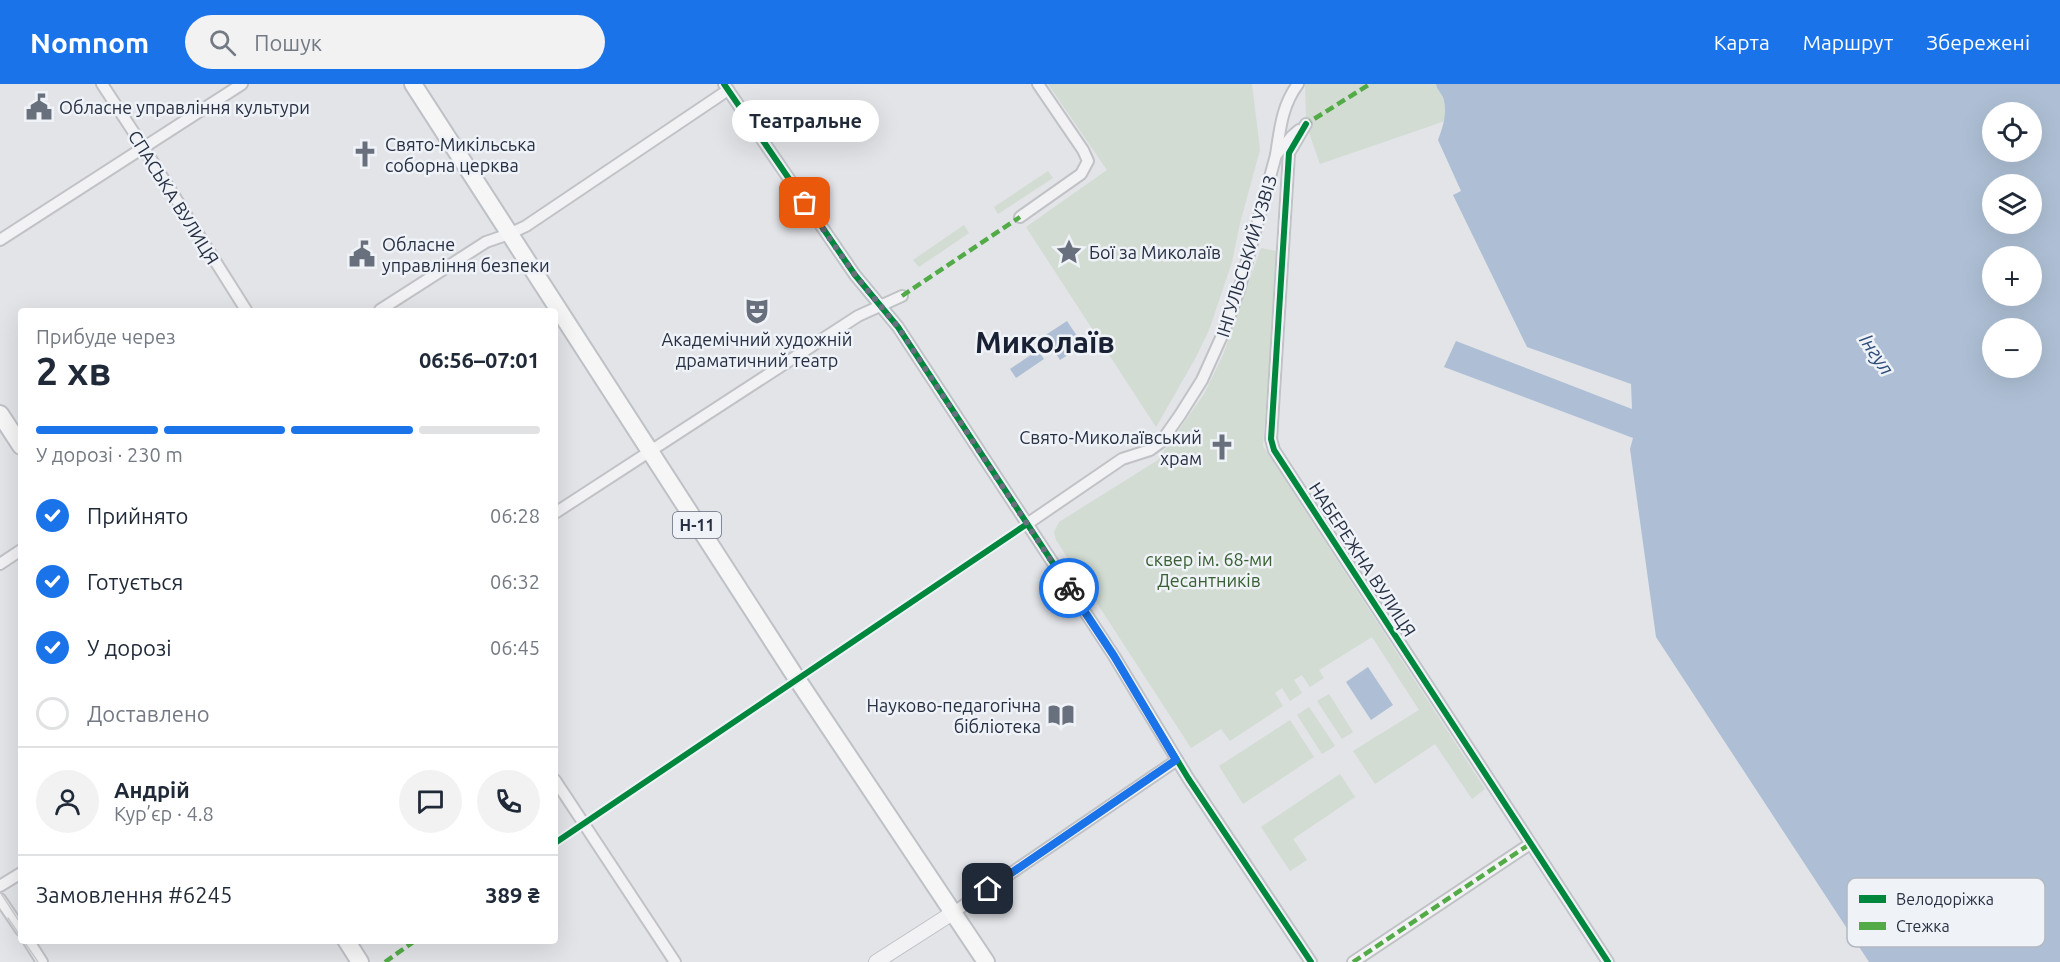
<!DOCTYPE html>
<html lang="uk">
<head>
<meta charset="utf-8">
<style>
  :root { --surface:#fff; --page:#f2f2f3; --text:#1f2937; --muted:#747a83; --line:#e0e1e3; --accent:#1a73e8 }
  body { margin:0; font-family:Ubuntu,sans-serif; background:var(--page); color:var(--text); height:100vh; display:flex; flex-direction:column; font-size:22px; white-space:nowrap }
  * { box-sizing:border-box; margin:0 }
  p { font-size:20px; color:var(--muted) }
  .icon { flex:none; width:33px; height:33px; fill:none; stroke:currentColor; stroke-width:2; stroke-linecap:round; stroke-linejoin:round }
  .map { position:relative; flex:1; overflow:hidden }
  .drawer { position:absolute; left:18px; top:224px; width:540px; height:636px; display:flex; flex-direction:column; background:var(--surface); border-radius:6px; box-shadow:0 6px 24px #0002 }
  .drawer>* { flex:none }
  .fabs { position:absolute; left:1982px; top:18px; display:grid; gap:12px }
  .fabs a { display:grid; place-items:center; width:60px; height:60px; border-radius:50%; background:var(--surface); box-shadow:0 6px 24px #0002; font-size:30px }
  .pin { position:absolute; display:grid; place-items:center; width:51px; height:51px; color:#fff; margin:-26px; border-radius:12px; box-shadow:0 3px 9px #0006 }
  .courier { position:absolute; display:grid; place-items:center; width:60px; height:60px; margin:-30px; border:4px solid #1a73e8; border-radius:50%; background:#fff; color:#222; box-shadow:0 2px 8px #0007 }
  .bubble { position:absolute; height:42px; border-radius:21px; background:var(--surface); box-shadow:0 6px 24px #0002; font-size:20px; font-weight:700; line-height:42px; text-align:center }
  .headline em { font-style:normal; font-weight:700 }
  .headline div { display:flex; flex-direction:column-reverse }
  .headline { display:flex; align-items:center; justify-content:space-between; height:102px; padding:0 18px }
  h1 { font-size:39px; font-weight:700; line-height:45px }
  .bar { display:grid; grid-template-columns:repeat(4,1fr); gap:9px 6px; align-content:center; height:72px; padding:0 18px }
  .bar i { height:8px; border-radius:4px; background:var(--line) }
  .bar .active { background:var(--accent) }
  .bar p { grid-column:span 4 }
  .line { display:flex; align-items:center; gap:15px; padding:0 18px; border-top:2px solid var(--line) }
  .line div { flex:1 }
  .round { display:grid; place-items:center; flex:none; width:63px; height:63px; border-radius:32px; background:var(--page) }
  ol { padding:0 18px; list-style:none }
  li { display:flex; align-items:center; gap:18px; height:66px }
  li p { margin-inline-start:auto }
  li .icon { padding:6px; border-radius:50%; background:var(--accent); color:#fff; stroke-width:4 }
  li:last-child { color:var(--muted) }
  li i { width:33px; height:33px; border:3px solid var(--line); border-radius:50% }
  header { display:flex; align-items:center; gap:36px; box-sizing:border-box; height:84px; padding:0 30px; background:var(--accent); color:#fff }
  header strong { font-size:28px }
  nav { display:flex; gap:33px; margin-inline-start:auto; font-size:21px }
  .search { width:420px; height:54px; background:var(--page); display:flex; align-items:center; gap:15px; box-sizing:border-box; padding:0 21px; border-radius:33px; color:var(--muted); font-size:22px }
  .map>svg:first-child { display:block }
  .green { fill:#d2dcd2 }
  .water { fill:#aebfd5; fill-rule:evenodd }
  .lines { fill:none; stroke-linecap:round; stroke-linejoin:round }
  .minor-casing { stroke:#c0c2c6; stroke-width:14 }
  .tertiary-casing { stroke:#c0c2c6; stroke-width:16 }
  .primary-casing { stroke:#bec1c6; stroke-width:20 }
  .minor { stroke:#f2f2f4; stroke-width:10 }
  .tertiary { stroke:#f2f2f4; stroke-width:14 }
  .primary { stroke:#f6f6f7; stroke-width:16 }
  .tram { stroke:#cbcccf; stroke-width:1.5 }
  .quiet { stroke:#53ab47; stroke-width:4.5; stroke-dasharray:9 4.5; stroke-linecap:butt }
  .cycleway-casing { stroke:#eff2f7; stroke-width:10 }
  .cycleway { stroke:#00873e; stroke-width:6 }
  .done { stroke:#686f7d; stroke-width:6; stroke-dasharray:0 10.8 }
  .route { stroke:#1a73e8; stroke-width:8 }
  .labels { text-anchor:middle; dominant-baseline:central; stroke-width:5; stroke-linejoin:round; paint-order:stroke }
  .shield { fill:#eff2f7; stroke:#636a79; stroke-width:1.5 }
  .shield-label { font-size:16px; font-weight:bold; fill:#273043 }
  .poi-label { font-size:18px; fill:#273043; stroke:#eff2f7; text-anchor:start }
  .street-label { font-size:18px; fill:#273043; stroke:#eff2f7 }
  .park-label { font-size:18px; fill:#396033; stroke:#eff2f7 }
  .water-label { font-size:20px; font-style:italic; fill:#2d4d7b; stroke:#eff2f7 }
  .town-label { font-size:30px; font-weight:bold; fill:#192134; stroke:#eff2f7 }
  .key { fill:#eff2f7; stroke:#b3b8c1; stroke-width:1.5 }
  .key-label { font-size:16px; fill:#273043 }
</style>
</head>
<body>
<header>
<strong>Nomnom</strong>
<div class="search"><svg class="icon" aria-label="search" viewBox="0 0 24 24"><circle cx="10" cy="10" r="6"/><path d="M15 15l6 6"/></svg>Пошук</div>
<nav><a>Карта</a><a>Маршрут</a><a>Збережені</a></nav>
</header>
<div class="map">
<svg width="2060" height="878" viewBox="0 0 2060 878">
  <rect width="100%" height="100%" fill="#e2e4e8"/>
  <!-- green -->
  <g class="green">
    <path d="M 1048,0 L 1252,0 L 1260,66 L 1240,139 L 1232,178 L 1209,246 L 1196,273 L 1156,343 L 1026,143 L 1107,86 Z"/>
    <path d="M 1305,0 L 1436,0 C 1437,7 1441,8 1443,15 C 1446,21 1445,30 1445,37 L 1320,80 L 1306,40 Z"/>
    <path d="M 1048,87 L 1053,94 L 998,130 L 994,123 Z"/>
    <path d="M 964,141 L 969,149 L 919,183 L 913,176 Z"/>
    <path d="M 1261,164 L 1276,167 L 1277,175 L 1263,362 L 1485,705 L 1472,715 L 1435,660 L 1375,700 L 1353,667 L 1419,626 L 1372,553 L 1319,586 L 1324,594 L 1310,603 L 1302,591 L 1294,596 L 1302,609 L 1290,617 L 1282,604 L 1275,609 L 1283,622 L 1230,657 L 1221,645 L 1191,664 L 1056,456 L 1054,448 L 1059,438 L 1158,376 L 1204,310 L 1223,271 Z"/>
    <path d="M 1329,610 L 1353,648 L 1342,655 L 1317,617 Z"/>
    <path d="M 1309,623 L 1335,662 L 1322,670 L 1297,631 Z"/>
    <path d="M 1290,636 L 1314,673 L 1243,720 L 1219,682 Z"/>
    <path d="M 1340,690 L 1355,713 L 1293,755 L 1307,776 L 1290,787 L 1261,743 Z"/>
  </g>
  <!-- water -->
  <g class="water">
    <path d="M 1436,0 L 2060,0 L 2060,878 L 1869,878 L 1656,553 L 1630,365 L 1633,354 L 1444,283 L 1456,257 L 1632,325 L 1631,300 L 1527,263 L 1453,111 L 1461,107 L 1438,56 C 1443,43 1447,30 1444,17 C 1443,10 1437,7 1436,0 ZM 2031,28 L 2031,68 L 1992,68 L 1992,28 ZM 2031,100 L 2031,140 L 1992,140 L 1992,100 ZM 1992,172 L 2031,172 L 2031,212 L 1992,212 ZM 2031,244 L 2031,284 L 1992,284 L 1992,244 Z"/>
    <path d="M 1067,237 L 1083,261 L 1060,276 L 1044,252 Z"/>
    <path d="M 1038,266 L 1044,275 L 1016,294 L 1010,285 Z"/>
    <path d="M 1368,583 L 1393,621 L 1371,636 L 1346,598 Z"/>
  </g>
  <g class="lines">
    <!-- minor casing -->
    <g class="minor-casing">
      <g id="minor">
        <path d="M 102,0 L 144,64 L 246,226"/>
        <path d="M 724,0 L 855,191 L 898,243 L 1114,572 L 1188,694 L 1311,878"/>
        <path d="M 1306,40 L 1289,69 L 1271,355 L 1274,366 L 1608,878"/>
        <path d="M 1276,71 C 1280,45 1282,21 1298,0"/>
        <path d="M 1020,133 L 1081,90 L 1088,77 L 1083,66 L 1038,0"/>
        <path d="M 0,156 L 242,0"/>
        <path d="M 380,226 L 486,158 L 509,150 L 526,142 L 728,6"/>
        <path d="M 555,429 L 858,232 L 902,212"/>
        <path d="M 1027,440 L 1122,375 L 1150,366 L 1161,358 L 1180,331 L 1202,296 L 1225,245 L 1240,203 L 1276,71 L 1292,52 L 1299,46"/>
        <path d="M 0,480 L 21,466"/>
        <path d="M 555,696 L 675,878"/>
        <path d="M 0,802 L 21,789"/>
        <path d="M 0,815 L 21,846"/>
        <path d="M 954,828 L 1177,676"/>
        <path d="M 28,856 L 42,878"/>
        <path d="M 1353,878 L 1530,760"/>
      </g>
    </g>
    <!-- tertiary casing -->
    <g class="tertiary-casing">
      <path id="tertiary" d="M 876,878 L 954,828"/>
    </g>
    <!-- primary casing -->
    <g class="primary-casing">
      <g id="primary">
        <path d="M 413,0 L 797,595 L 986,878"/>
        <path d="M 0,330 L 21,362"/>
        <path d="M 346,856 L 360,878"/>
      </g>
    </g>
    <!-- minor -->
    <use href="#minor" class="minor"/>
    <!-- tertiary -->
    <use href="#tertiary" class="tertiary"/>
    <!-- primary -->
    <use href="#primary" class="primary"/>
    <!-- tram -->
    <g class="tram">
      <path d="M 0,808 L 21,840"/>
      <path d="M 8,834 L 21,853"/>
      <path d="M 23,856 L 38,878"/>
    </g>
    <!-- quiet -->
    <g class="quiet">
      <path d="M 1304,43 L 1306,40 L 1370,0"/>
      <path d="M 902,212 L 1020,133"/>
      <path d="M 385,878 L 416,856"/>
      <path d="M 1353,878 L 1530,760"/>
    </g>
    <!-- cycleway casing -->
    <g class="cycleway-casing">
      <g id="cycleway">
        <path d="M 724,0 L 855,191 L 898,243 L 1114,572 L 1188,694 L 1311,878"/>
        <path d="M 1306,40 L 1289,69 L 1271,355 L 1274,366 L 1608,878"/>
        <path d="M 555,759 L 1027,440"/>
      </g>
    </g>
    <!-- cycleway -->
    <use href="#cycleway" class="cycleway"/>
  </g>
  <g class="lines">
    <!-- done -->
    <path class="done" d="M 805,119 L 855,191 L 898,243 L 1069,504"/>
    <!-- route -->
    <path class="route" d="M 988,805 L 1176,676 L 1114,572 L 1069,504"/>
  </g>
  <!-- icons -->
  <defs>
    <g id="civic-bare" transform="scale(2.07)"><path d="M-.6-6.5H3V-4.5H.6V-3L4-1V1h2V6H-6V1h2V-1L-.6-3ZM-1.2 2.5V6h2.4V2.5Z" fill="#686f7d" stroke="#eff2f7" stroke-width="2.5" paint-order="stroke"/></g>
    <g id="church-bare" transform="scale(2.07)"><path d="M-1.2-6h2.4v3.5h3.3v2.4h-3.3V6h-2.4V-.1h-3.3v-2.4h3.3Z" fill="#686f7d" stroke="#eff2f7" stroke-width="2.5" paint-order="stroke"/></g>
    <g id="sight-bare" transform="scale(2.07)"><path d="M0-6L1.8-2.2L6-1.7L2.9 1.2L3.7 5.4L0 3.3L-3.7 5.4L-2.9 1.2L-6-1.7L-1.8-2.2Z" fill="#686f7d" stroke="#eff2f7" stroke-width="2.5" paint-order="stroke"/></g>
    <g id="theatre-bare" transform="scale(2.07)"><path d="M-5-5.5Q0-4 5-5.5V0Q5 5 0 6Q-5 5-5 0ZM-3.3-2.5H-1v1.5H-3.3ZM1-2.5H3.3v1.5H1ZM-2.8 1Q0 5.5 2.8 1Z" fill="#686f7d" stroke="#eff2f7" stroke-width="2.5" paint-order="stroke"/></g>
    <g id="library-bare" transform="scale(2.07)"><path d="M-6-4Q-3-5.5-.7-3.5V5Q-3 3-6 4ZM6-4Q3-5.5 .7-3.5V5Q3 3 6 4Z" fill="#686f7d" stroke="#eff2f7" stroke-width="2.5" paint-order="stroke"/></g>
  </defs>
  <g fill-rule="evenodd">
    <use href="#civic-bare" x="39" y="23"/>
    <use href="#church-bare" x="365" y="70"/>
    <use href="#sight-bare" x="1069" y="168"/>
    <use href="#civic-bare" x="362" y="170"/>
    <use href="#theatre-bare" x="757" y="227"/>
    <use href="#church-bare" x="1222" y="363"/>
    <use href="#library-bare" x="1061" y="631"/>
  </g>
  <g class="labels">
    <!-- shield labels -->
    <rect class="shield" x="673" y="428" width="48" height="26" rx="4.5"/>
    <g class="shield-label">
      <text x="697" y="441">Н-11</text>
    </g>
    <!-- poi labels -->
    <g class="poi-label">
      <text x="59" y="23">Обласне управління культури</text>
      <text x="385" y="60">Свято-Микільська<tspan x="385" dy="21">соборна церква</tspan></text>
      <text x="382" y="160">Обласне<tspan x="382" dy="21">управління безпеки</tspan></text>
      <text x="1089" y="168">Бої за Миколаїв</text>
      <text x="757" y="255" text-anchor="middle">Академічний художній<tspan x="757" dy="21">драматичний театр</tspan></text>
      <text x="1202" y="353" text-anchor="end">Свято-Миколаївський<tspan x="1202" dy="21">храм</tspan></text>
      <text x="1041" y="621" text-anchor="end">Науково-педагогічна<tspan x="1041" dy="21">бібліотека</tspan></text>
    </g>
    <!-- street labels -->
    <g class="street-label">
      <text transform="translate(174 113) rotate(58)">СПАСЬКА ВУЛИЦЯ</text>
      <text transform="translate(1246 172) rotate(-73)">ІНГУЛЬСЬКИЙ УЗВІЗ</text>
      <text transform="translate(1363 475) rotate(57)">НАБЕРЕЖНА ВУЛИЦЯ</text>
    </g>
    <!-- park labels -->
    <g class="park-label">
      <text x="1209" y="475">сквер ім. 68-ми<tspan x="1209" dy="21">Десантників</tspan></text>
    </g>
    <!-- water labels -->
    <g class="water-label">
      <text transform="translate(1877 270) rotate(56)">Інгул</text>
    </g>
    <!-- town labels -->
    <g class="town-label">
      <text x="1045" y="258">Миколаїв</text>
    </g>
  </g>
  <!-- legend -->
  <rect x="1847" y="794" width="198" height="69" rx="9" class="key"/>
  <rect x="1859" y="811" width="27" height="8" fill="#00873e"/>
  <rect x="1859" y="838" width="27" height="8" fill="#53ab47"/>
  <g class="key-label">
    <text x="1896" y="821">Велодоріжка</text>
    <text x="1896" y="848">Стежка</text>
  </g>
</svg>
<div class="fabs">
<a><svg class="icon" aria-label="locate" viewBox="0 0 24 24"><circle cx="12" cy="12" r="6"/><path d="M12 2v4M12 18v4M2 12h4M18 12h4"/></svg></a>
<a><svg class="icon" aria-label="layers" viewBox="0 0 24 24"><path d="M12 4l9 5-9 5-9-5zM3 14l9 5 9-5"/></svg></a>
<a>+</a>
<a>−</a>
</div>
<div class="pin" style="left:805px;top:119px;background:#ea580c"><svg class="icon" aria-label="bag" viewBox="0 0 24 24"><path d="M5 8h14l-1 12H6zM9 8a3 3 0 0 1 6 0"/></svg></div>
<div class="pin" style="left:988px;top:805px;background:#1f2937"><svg class="icon" aria-label="home" viewBox="0 0 24 24"><path d="M3 11l9-7 9 7M6 9v11h12V9"/></svg></div>
<div class="courier" style="left:1069px;top:504px"><svg class="icon" aria-label="bike" viewBox="0 0 24 24"><circle cx="6" cy="16" r="4"/><circle cx="18" cy="16" r="4"/><path d="M6 16l4-8h5l3 8M10 8l3 8H6M13 5h3"/></svg></div>
<div class="bubble" style="left:732px;top:16px;width:147px">Театральне</div>
<section class="drawer">
<div class="headline"><div><h1>2 хв</h1><p>Прибуде через</p></div><em>06:56–07:01</em></div>
<div class="bar"><i class="active"></i><i class="active"></i><i class="active"></i><i></i><p>У дорозі · 230 m</p></div>
<ol>
<li><svg class="icon" aria-label="check" viewBox="0 0 24 24"><path d="M5 12l5 5 9-10"/></svg>Прийнято<p>06:28</p></li>
<li><svg class="icon" aria-label="check" viewBox="0 0 24 24"><path d="M5 12l5 5 9-10"/></svg>Готується<p>06:32</p></li>
<li><svg class="icon" aria-label="check" viewBox="0 0 24 24"><path d="M5 12l5 5 9-10"/></svg>У дорозі<p>06:45</p></li>
<li><i></i>Доставлено</li>
</ol>
<div class="line" style="height:108px"><a class="round"><svg class="icon" aria-label="person" viewBox="0 0 24 24"><circle cx="12" cy="8" r="4"/><path d="M4 21q1-7 8-7t8 7"/></svg></a><div><b>Андрій</b><p>Кур’єр · 4.8</p></div><a class="round"><svg class="icon" aria-label="chat" viewBox="0 0 24 24"><path d="M4 5h16v11H9l-5 4z"/></svg></a><a class="round"><svg class="icon" aria-label="phone" viewBox="0 0 24 24"><path d="M5 4h4l2 5-3 2q2 4 5 5l2-3 5 2v4C11 20 4 13 5 4z"/></svg></a></div>
<div class="line" style="height:78px"><div>Замовлення #6245</div><b>389 ₴</b></div>
</section>
</div>
</body>
</html>
